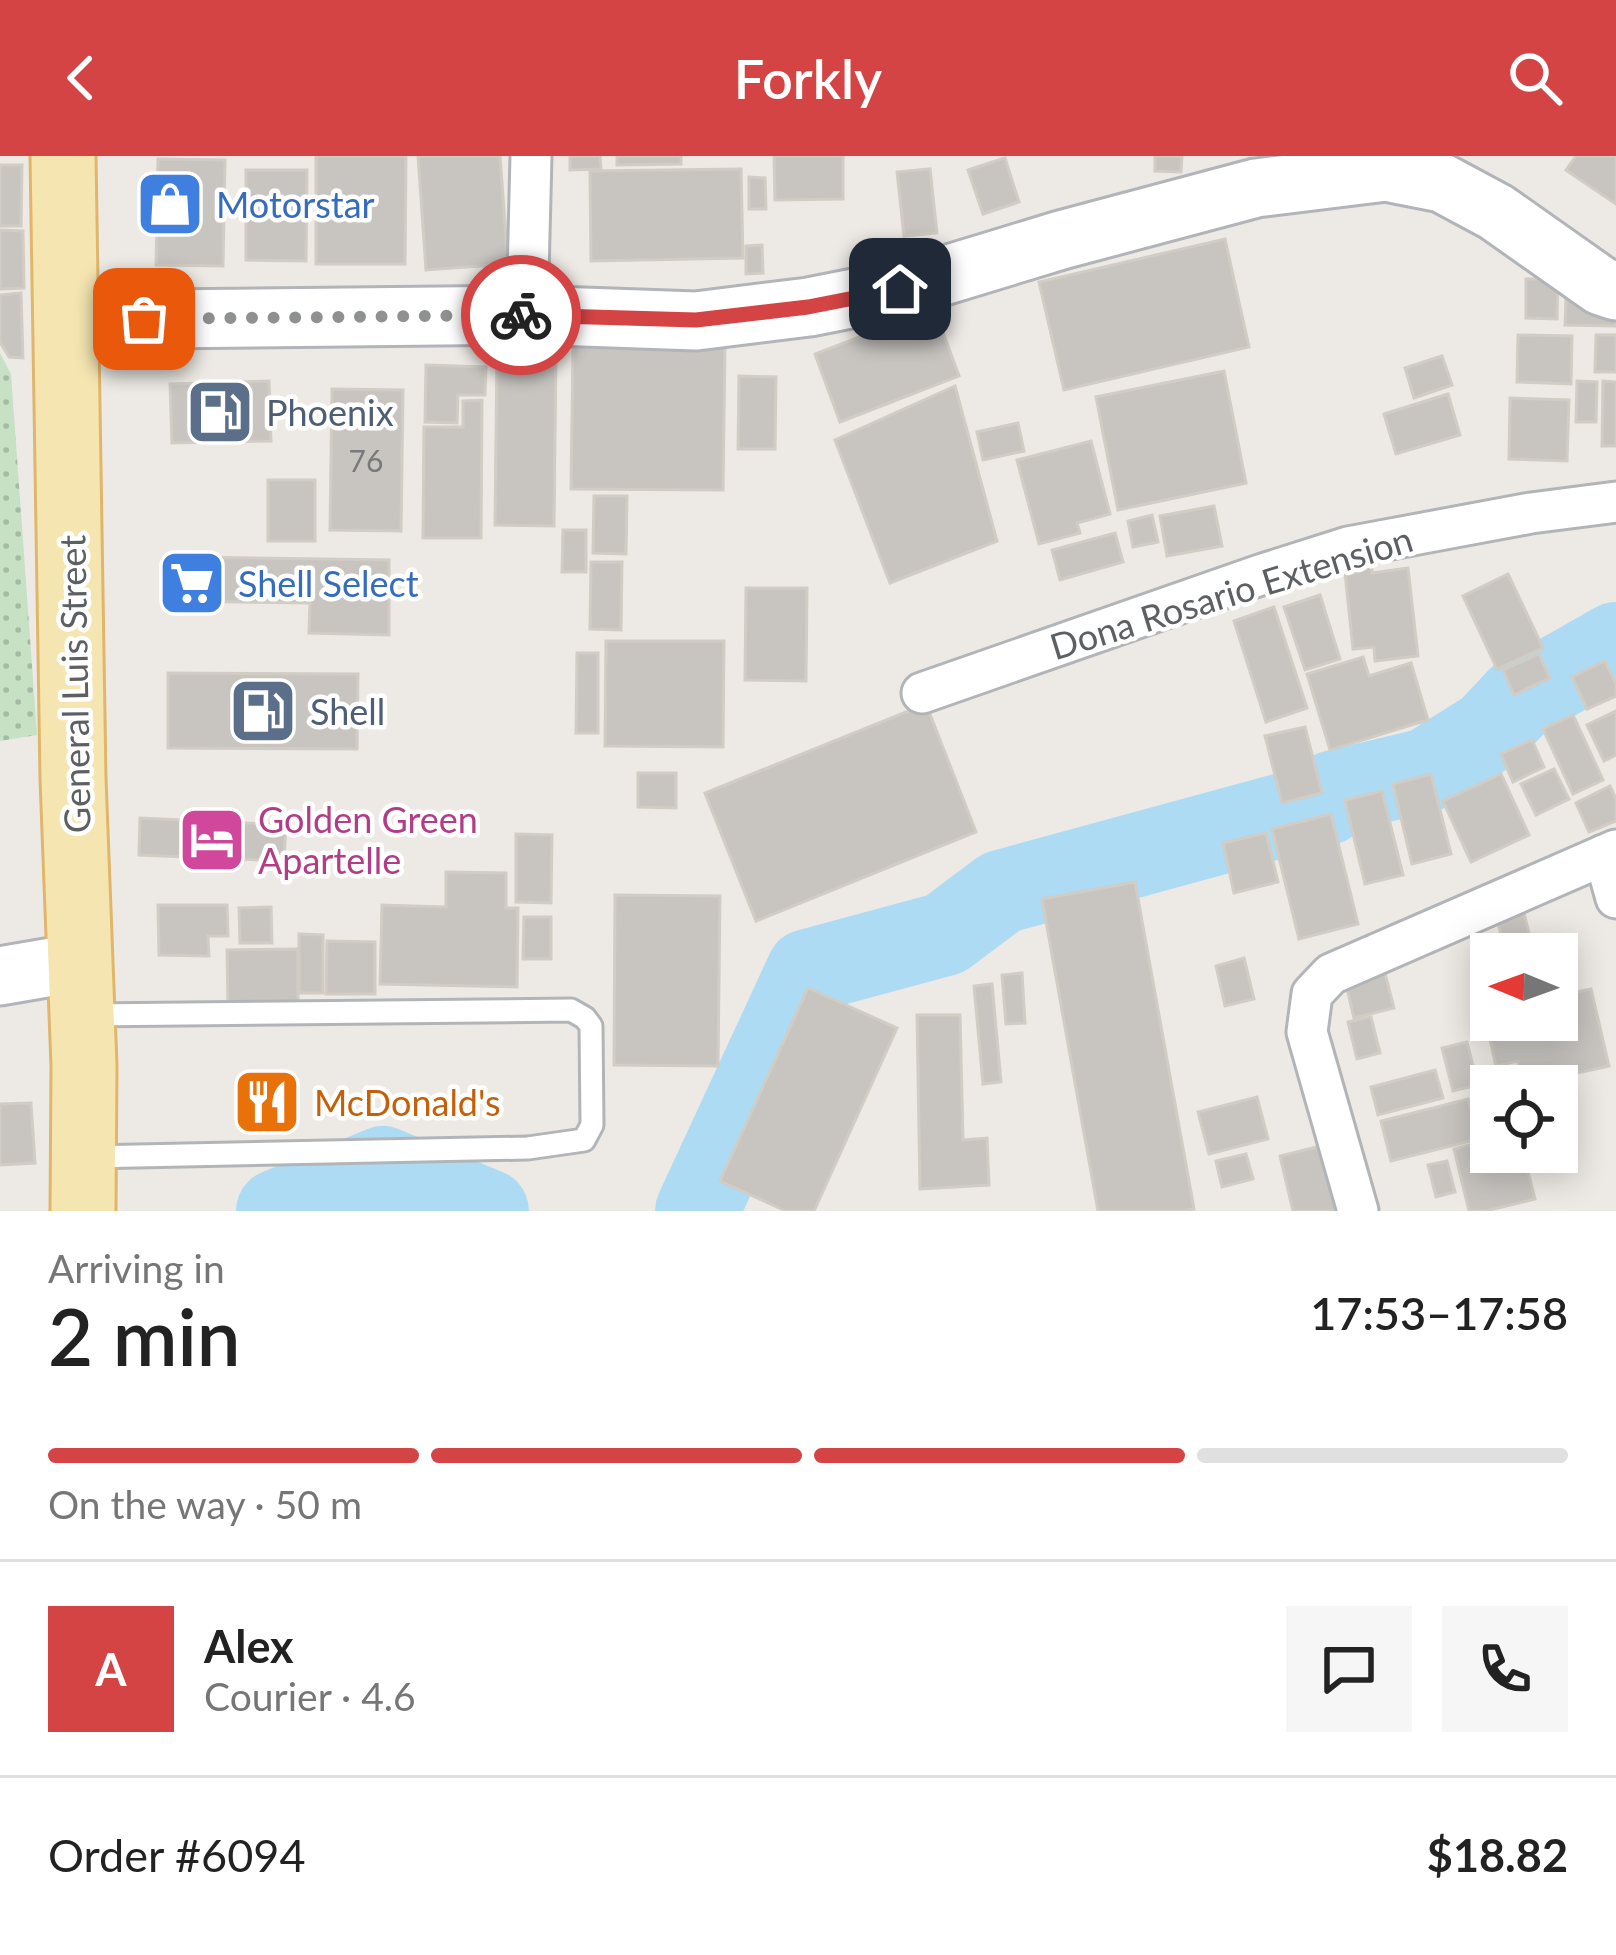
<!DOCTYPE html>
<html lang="en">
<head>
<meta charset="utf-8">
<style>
  :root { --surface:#fff; --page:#f6f6f6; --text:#222; --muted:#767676; --line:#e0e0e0; --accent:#d44444 }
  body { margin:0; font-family:Lato,sans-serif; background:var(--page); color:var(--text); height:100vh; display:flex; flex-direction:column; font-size:45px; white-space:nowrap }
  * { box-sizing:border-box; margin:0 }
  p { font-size:39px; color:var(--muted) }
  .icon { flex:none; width:66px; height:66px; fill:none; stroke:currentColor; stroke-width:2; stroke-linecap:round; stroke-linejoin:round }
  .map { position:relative; height:1055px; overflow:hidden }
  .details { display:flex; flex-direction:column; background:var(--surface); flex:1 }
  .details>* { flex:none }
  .needle { width:78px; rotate:271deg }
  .buttons { position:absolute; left:1470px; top:777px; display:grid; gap:24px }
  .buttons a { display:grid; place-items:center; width:108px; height:108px; border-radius:0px; background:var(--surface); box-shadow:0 6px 30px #0003; font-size:60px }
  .pin { position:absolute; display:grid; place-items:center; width:102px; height:102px; color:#fff; margin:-51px; border-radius:24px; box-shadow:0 6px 18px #0006 }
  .courier { position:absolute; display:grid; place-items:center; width:120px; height:120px; margin:-60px; border:9px solid #d44444; border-radius:50%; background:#fff; color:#222; box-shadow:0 3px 15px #0007 }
  .headline em { font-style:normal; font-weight:600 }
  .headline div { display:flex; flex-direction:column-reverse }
  .headline { display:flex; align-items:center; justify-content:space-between; height:204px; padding:0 48px }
  h1 { font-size:78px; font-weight:600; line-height:90px }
  .bar { display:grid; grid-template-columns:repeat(4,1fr); gap:18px 12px; align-content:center; height:144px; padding:0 48px }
  .bar i { height:15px; border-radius:9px; background:var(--line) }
  .bar .on { background:var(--accent) }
  .bar p { grid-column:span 4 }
  .line { display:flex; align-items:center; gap:30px; padding:0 48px; border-top:3px solid var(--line) }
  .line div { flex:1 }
  .round { display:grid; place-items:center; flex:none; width:126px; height:126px; border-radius:0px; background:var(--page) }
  header { display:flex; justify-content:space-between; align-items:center; height:156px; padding:0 48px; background:var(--accent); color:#fff; font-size:54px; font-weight:600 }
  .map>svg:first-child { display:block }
  .grass { fill:url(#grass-dots) }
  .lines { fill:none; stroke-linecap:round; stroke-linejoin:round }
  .river { stroke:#addbf4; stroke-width:84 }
  .building { fill:#c8c5c1; stroke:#d1ccc4; stroke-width:3 }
  .lane-casing { stroke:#b2b5b8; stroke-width:27 }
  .street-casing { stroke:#b2b5b8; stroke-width:45 }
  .secondary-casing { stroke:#b1b4b8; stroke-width:63 }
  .primary-casing { stroke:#e0b66b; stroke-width:69 }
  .lane { stroke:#fff; stroke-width:21 }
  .street { stroke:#fff; stroke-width:39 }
  .secondary { stroke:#fff; stroke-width:57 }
  .primary { stroke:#f5e5b1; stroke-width:63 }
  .done { stroke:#8f9090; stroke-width:12; stroke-dasharray:0 21.6 }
  .route { stroke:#d44444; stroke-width:15 }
  .labels { text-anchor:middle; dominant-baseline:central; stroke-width:9; stroke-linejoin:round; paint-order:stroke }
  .number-label { font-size:30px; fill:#77797a }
  .shop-label { font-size:36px; fill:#366cbe; stroke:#fff; text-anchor:start }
  .service-label { font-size:36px; fill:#4e5e75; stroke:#fff; text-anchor:start }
  .street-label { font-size:36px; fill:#5c6063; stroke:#fff }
  .hotel-label { font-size:36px; fill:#b23c85; stroke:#fff; text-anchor:start }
  .food-label { font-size:36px; fill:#c56008; stroke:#fff; text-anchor:start }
</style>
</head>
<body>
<header><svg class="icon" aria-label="back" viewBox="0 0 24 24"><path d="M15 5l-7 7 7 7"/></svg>Forkly<svg class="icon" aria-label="search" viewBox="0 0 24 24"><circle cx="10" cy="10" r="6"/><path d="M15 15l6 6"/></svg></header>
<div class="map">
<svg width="1616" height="1055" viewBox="0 0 1616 1055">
  <defs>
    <pattern id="grass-dots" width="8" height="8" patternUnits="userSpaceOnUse" patternTransform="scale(3)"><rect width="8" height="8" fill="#c6e1c4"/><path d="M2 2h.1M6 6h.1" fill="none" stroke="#a4baa3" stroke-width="1.8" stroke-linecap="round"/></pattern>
  </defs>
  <rect width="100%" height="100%" fill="#edeae5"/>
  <!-- grass -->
  <path class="grass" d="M 0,197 L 11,218 L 37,579 L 0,585 Z"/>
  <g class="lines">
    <!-- river -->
    <g class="river">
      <path d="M 278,1055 L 383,1012 L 487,1055"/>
      <path d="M 697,1055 L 808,815 L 945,778 L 1001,736 L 1327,647 L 1334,636 L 1427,614 L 1489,575 L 1519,543 L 1616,488"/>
    </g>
  </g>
  <!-- building -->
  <g class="building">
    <path d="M 316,0 L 406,0 L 405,108 L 316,108 Z"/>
    <path d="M 418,0 L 500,0 L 508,108 L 426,114 Z"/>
    <path d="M 570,0 L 600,0 L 601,13 L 570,14 Z"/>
    <path d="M 617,0 L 681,0 L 681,8 L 617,9 Z"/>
    <path d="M 774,0 L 843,0 L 843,43 L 775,44 Z"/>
    <path d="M 1155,0 L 1182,0 L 1181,16 L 1155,15 Z"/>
    <path d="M 1576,0 L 1616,0 L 1616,48 L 1566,14 Z"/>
    <path d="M 1005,2 L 1019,46 L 983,58 L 968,14 Z"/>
    <path d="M 158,3 L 225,4 L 223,110 L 156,109 Z"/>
    <path d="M 0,9 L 22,9 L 21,70 L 0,70 Z"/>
    <path d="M 741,13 L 743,102 L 591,105 L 590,15 Z"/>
    <path d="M 930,13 L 937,77 L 904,80 L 897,16 Z"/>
    <path d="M 246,14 L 307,14 L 306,105 L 246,104 Z"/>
    <path d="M 749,21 L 765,22 L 766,53 L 749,53 Z"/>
    <path d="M 0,74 L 23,75 L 24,132 L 0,133 Z"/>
    <path d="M 1225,83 L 1249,191 L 1064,234 L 1039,126 Z"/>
    <path d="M 762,89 L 763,117 L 746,118 L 746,90 Z"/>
    <path d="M 1526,123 L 1558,123 L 1557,163 L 1526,162 Z"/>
    <path d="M 21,137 L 23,202 L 9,201 L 0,186 L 0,139 Z"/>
    <path d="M 1566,142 L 1616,143 L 1616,170 L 1565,169 Z"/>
    <path d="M 934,152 L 959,220 L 840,266 L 815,198 Z"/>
    <path d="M 1518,179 L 1572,180 L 1571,228 L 1517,226 Z"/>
    <path d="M 1596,179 L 1616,179 L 1616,216 L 1595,216 Z"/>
    <path d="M 573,188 L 725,189 L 723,334 L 571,333 Z"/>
    <path d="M 497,194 L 556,195 L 554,370 L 495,369 Z"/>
    <path d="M 1442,200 L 1452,229 L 1414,242 L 1405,212 Z"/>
    <path d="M 426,209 L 486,211 L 485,239 L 458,239 L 457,267 L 425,266 Z"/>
    <path d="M 1224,215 L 1246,327 L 1118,354 L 1096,241 Z"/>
    <path d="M 739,220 L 776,221 L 775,293 L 738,293 Z"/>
    <path d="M 269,225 L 271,285 L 172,287 L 170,228 Z"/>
    <path d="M 1577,225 L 1597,226 L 1596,266 L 1576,266 Z"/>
    <path d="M 1603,225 L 1616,226 L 1616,290 L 1602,290 Z"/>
    <path d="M 955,230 L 997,385 L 890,427 L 835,284 Z"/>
    <path d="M 332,233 L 403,234 L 401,375 L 330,374 Z"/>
    <path d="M 1448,238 L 1460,279 L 1396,298 L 1384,258 Z"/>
    <path d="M 1510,242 L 1569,244 L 1567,305 L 1509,303 Z"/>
    <path d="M 482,244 L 481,382 L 423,382 L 424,271 L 463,271 L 463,245 Z"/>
    <path d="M 1018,267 L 1024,295 L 983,304 L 977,276 Z"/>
    <path d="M 1091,285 L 1110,358 L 1077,367 L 1080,377 L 1039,388 L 1017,304 Z"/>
    <rect x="268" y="324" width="47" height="61"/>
    <path d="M 594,340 L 627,340 L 626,398 L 593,397 Z"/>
    <path d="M 1214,350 L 1222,390 L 1167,400 L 1160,360 Z"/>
    <path d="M 1152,359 L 1158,386 L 1133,391 L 1128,365 Z"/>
    <path d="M 563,374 L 586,374 L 586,416 L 562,416 Z"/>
    <path d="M 1115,377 L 1123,406 L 1060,424 L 1052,394 Z"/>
    <path d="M 177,401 L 389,404 L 389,479 L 309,477 L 310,447 L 177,445 Z"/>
    <path d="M 1371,404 L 1372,417 L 1408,412 L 1418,500 L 1375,505 L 1374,491 L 1353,493 L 1344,407 Z"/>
    <path d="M 591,406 L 622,406 L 621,474 L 590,473 Z"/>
    <path d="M 1508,418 L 1543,492 L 1497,513 L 1463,440 Z"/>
    <path d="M 746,432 L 807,432 L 806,525 L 745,524 Z"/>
    <path d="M 1320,439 L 1340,503 L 1305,514 L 1284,451 Z"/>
    <path d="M 1274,451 L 1307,552 L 1266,566 L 1234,465 Z"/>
    <path d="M 606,485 L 724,485 L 723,591 L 605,590 Z"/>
    <path d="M 577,497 L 598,497 L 598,577 L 576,577 Z"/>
    <path d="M 1539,498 L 1550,522 L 1514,539 L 1503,514 Z"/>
    <path d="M 1363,501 L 1369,520 L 1411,507 L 1428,564 L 1330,594 L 1307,518 Z"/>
    <path d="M 1605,505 L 1616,528 L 1616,540 L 1587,553 L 1572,521 Z"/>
    <path d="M 168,517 L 358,518 L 357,593 L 168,592 Z"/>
    <path d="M 926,548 L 976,676 L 756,765 L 705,637 Z"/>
    <path d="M 1616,555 L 1616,599 L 1604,605 L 1587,569 Z"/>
    <path d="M 1573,559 L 1603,624 L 1573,638 L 1543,573 Z"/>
    <path d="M 1305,571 L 1322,637 L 1282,647 L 1265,580 Z"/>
    <path d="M 1532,584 L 1544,611 L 1513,626 L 1501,598 Z"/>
    <path d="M 1554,613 L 1569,643 L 1536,659 L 1521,628 Z"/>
    <path d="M 638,617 L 676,617 L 676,652 L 638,651 Z"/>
    <path d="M 1431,618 L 1451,698 L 1412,708 L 1393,628 Z"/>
    <path d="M 1501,618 L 1529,679 L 1471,706 L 1443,645 Z"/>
    <path d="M 1610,630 L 1616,643 L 1616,665 L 1589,676 L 1576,647 Z"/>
    <path d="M 1382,635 L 1403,719 L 1365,728 L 1345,644 Z"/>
    <path d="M 1331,658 L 1358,768 L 1299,783 L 1272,673 Z"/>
    <path d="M 140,662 L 286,669 L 284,705 L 139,699 Z"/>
    <path d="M 1266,677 L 1278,726 L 1234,737 L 1223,687 Z"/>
    <path d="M 516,678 L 552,679 L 551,747 L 516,746 Z"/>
    <path d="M 446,716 L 506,717 L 506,752 L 518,752 L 517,831 L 380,828 L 382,749 L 446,751 Z"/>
    <path d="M 1135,726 L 1194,1053 L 1182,1055 L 1098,1055 L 1042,743 Z"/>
    <path d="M 615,739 L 720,740 L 718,910 L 614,909 Z"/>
    <path d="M 158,749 L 227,749 L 228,780 L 208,780 L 209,800 L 159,799 Z"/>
    <path d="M 271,751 L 272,787 L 240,787 L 239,752 Z"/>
    <path d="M 1523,753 L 1531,785 L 1504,791 L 1496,759 Z"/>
    <path d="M 524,761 L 551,761 L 551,803 L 523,803 Z"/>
    <path d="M 299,778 L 323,779 L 323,837 L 299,837 Z"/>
    <path d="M 327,785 L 375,786 L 375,838 L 326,838 Z"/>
    <path d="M 298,793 L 298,850 L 228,849 L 227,794 Z"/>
    <path d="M 1244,802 L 1254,843 L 1225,850 L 1216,810 Z"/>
    <path d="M 1382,806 L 1394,852 L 1354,862 L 1343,816 Z"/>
    <path d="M 1022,817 L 1025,867 L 1006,868 L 1002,819 Z"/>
    <path d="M 992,828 L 1001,926 L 983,928 L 974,830 Z"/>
    <path d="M 808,832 L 897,872 L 814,1055 L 786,1055 L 720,1025 Z"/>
    <path d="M 1591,833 L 1609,910 L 1523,929 L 1518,905 L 1496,910 L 1484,857 L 1491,855 L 1491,864 L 1557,864 L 1557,840 Z"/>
    <path d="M 917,859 L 960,859 L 963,984 L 987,982 L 989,1029 L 920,1033 Z"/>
    <path d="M 1371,861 L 1380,897 L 1357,903 L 1348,866 Z"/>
    <path d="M 1467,886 L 1478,929 L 1453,935 L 1442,892 Z"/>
    <path d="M 1435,914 L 1443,942 L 1378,959 L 1371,931 Z"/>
    <path d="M 1257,941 L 1268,983 L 1209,998 L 1198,956 Z"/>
    <path d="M 1468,943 L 1479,983 L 1391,1005 L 1381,965 Z"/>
    <path d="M 31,947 L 35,1007 L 0,1009 L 0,948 Z"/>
    <path d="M 1491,983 L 1491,996 L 1523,996 L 1535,1043 L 1486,1055 L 1469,1055 L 1454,993 Z"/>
    <path d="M 1336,986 L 1353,1055 L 1293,1055 L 1280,1000 Z"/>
    <path d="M 1246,998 L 1253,1023 L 1222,1031 L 1216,1005 Z"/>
    <path d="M 1447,1005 L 1455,1036 L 1436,1041 L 1428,1009 Z"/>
  </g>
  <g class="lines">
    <!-- lane casing -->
    <g class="lane-casing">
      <path id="lane" d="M 88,859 L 571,854 L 585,862 L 591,870 L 592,969 L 584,984 L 528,992 L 89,1001"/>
    </g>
    <!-- street casing -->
    <g class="street-casing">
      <g id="street">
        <path d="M 527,159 L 531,0"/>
        <path d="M 922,537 L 1263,418 L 1348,391 L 1531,357 L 1616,346"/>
        <path d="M 1604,699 L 1616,742"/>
        <path d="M 1358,1055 L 1307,876 L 1312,838 L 1331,818 L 1616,694"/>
      </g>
    </g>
    <!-- secondary casing -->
    <g class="secondary-casing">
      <g id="secondary">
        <path d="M 64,164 L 527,159 L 696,165 L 809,151 L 900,133 L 1061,84 L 1256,32 L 1386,16 L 1442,27 L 1496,56 L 1601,130 L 1616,135"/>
        <path d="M 0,820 L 81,806"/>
      </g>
    </g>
    <!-- primary casing -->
    <g class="primary-casing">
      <path id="primary" d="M 63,0 L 73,623 L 84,910 L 83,1055"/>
    </g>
    <!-- lane -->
    <use href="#lane" class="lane"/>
    <!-- street -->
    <use href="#street" class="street"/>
    <!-- secondary -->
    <use href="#secondary" class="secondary"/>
    <!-- primary -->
    <use href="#primary" class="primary"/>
  </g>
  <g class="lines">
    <!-- done -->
    <path class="done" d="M 144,163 L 521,159"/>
    <!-- route -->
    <path class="route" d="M 521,159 L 696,164 L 808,151 L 900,133"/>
  </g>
  <!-- icons -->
  <defs>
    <g id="shop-square" transform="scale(3.45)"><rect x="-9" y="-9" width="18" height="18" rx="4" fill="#3f7fe0" stroke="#fff"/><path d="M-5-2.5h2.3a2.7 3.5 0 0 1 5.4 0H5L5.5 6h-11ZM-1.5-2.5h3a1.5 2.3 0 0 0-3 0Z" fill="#fff"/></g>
    <g id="fuel-square" transform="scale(3.45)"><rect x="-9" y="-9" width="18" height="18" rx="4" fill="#5c6f8a" stroke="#fff"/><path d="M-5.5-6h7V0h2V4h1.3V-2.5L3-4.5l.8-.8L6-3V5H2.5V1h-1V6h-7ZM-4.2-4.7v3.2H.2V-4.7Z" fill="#fff"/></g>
    <g id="supermarket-square" transform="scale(3.45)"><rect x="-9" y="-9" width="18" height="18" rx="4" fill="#3f7fe0" stroke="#fff"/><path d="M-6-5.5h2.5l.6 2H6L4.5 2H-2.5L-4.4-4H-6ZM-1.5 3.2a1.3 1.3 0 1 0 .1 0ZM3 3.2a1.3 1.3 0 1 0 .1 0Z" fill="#fff"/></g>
    <g id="hotel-square" transform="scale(3.45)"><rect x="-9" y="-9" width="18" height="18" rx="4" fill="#d1479c" stroke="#fff"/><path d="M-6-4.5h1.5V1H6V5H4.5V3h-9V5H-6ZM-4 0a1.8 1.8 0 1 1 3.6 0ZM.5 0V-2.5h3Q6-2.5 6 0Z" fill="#fff"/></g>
    <g id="restaurant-square" transform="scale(3.45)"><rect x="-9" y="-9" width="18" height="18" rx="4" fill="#e8710a" stroke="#fff"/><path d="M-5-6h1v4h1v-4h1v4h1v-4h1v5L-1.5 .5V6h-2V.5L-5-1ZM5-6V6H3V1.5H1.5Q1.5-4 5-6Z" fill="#fff"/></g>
  </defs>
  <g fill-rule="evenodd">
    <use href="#shop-square" x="170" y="48"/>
    <use href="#fuel-square" x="220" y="256"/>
    <use href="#supermarket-square" x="192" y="427"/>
    <use href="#fuel-square" x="263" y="555"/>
    <use href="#hotel-square" x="212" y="684"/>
    <use href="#restaurant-square" x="267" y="946"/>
  </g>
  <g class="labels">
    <!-- number labels -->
    <g class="number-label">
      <text x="366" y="304">76</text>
    </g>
    <!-- shop labels -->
    <g class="shop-label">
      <text x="216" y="48">Motorstar</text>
      <text x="238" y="427">Shell Select</text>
    </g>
    <!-- service labels -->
    <g class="service-label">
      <text x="266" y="256">Phoenix</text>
      <text x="310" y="555">Shell</text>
    </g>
    <!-- street labels -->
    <g class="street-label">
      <text transform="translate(1231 436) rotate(-17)">Dona Rosario Extension</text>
      <text transform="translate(74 528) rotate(-91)">General Luis Street</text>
    </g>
    <!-- hotel labels -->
    <g class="hotel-label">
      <text x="258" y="663">Golden Green<tspan x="258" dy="41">Apartelle</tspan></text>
    </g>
    <!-- food labels -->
    <g class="food-label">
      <text x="314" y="946">McDonald's</text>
    </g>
  </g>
</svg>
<div class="buttons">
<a><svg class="needle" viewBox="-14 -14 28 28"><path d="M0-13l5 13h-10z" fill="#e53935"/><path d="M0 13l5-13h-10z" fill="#767676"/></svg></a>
<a><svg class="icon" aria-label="locate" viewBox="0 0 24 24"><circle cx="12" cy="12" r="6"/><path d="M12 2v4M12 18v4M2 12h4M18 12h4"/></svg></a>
</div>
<div class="pin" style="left:144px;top:163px;background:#ea580c"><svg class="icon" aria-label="bag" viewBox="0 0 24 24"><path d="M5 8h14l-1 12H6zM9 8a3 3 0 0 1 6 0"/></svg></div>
<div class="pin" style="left:900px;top:133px;background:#1f2937"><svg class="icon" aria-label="home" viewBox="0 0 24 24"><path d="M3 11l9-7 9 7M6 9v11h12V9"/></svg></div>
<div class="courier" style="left:521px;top:159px"><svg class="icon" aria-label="bike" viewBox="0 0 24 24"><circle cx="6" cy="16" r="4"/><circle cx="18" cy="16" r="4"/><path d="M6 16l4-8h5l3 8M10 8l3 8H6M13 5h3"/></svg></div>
</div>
<section class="details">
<div class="headline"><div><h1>2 min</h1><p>Arriving in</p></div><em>17:53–17:58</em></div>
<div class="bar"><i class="on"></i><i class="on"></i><i class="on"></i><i></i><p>On the way · 50 m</p></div>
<div class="line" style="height:216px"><b class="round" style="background:var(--accent);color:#fff">A</b><div><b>Alex</b><p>Courier · 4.6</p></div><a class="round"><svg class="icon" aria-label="chat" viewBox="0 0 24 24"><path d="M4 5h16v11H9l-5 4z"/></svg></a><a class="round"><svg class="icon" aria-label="phone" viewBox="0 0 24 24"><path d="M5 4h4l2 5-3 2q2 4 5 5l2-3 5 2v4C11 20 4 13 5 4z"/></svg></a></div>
<div class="line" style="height:156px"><div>Order #6094</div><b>$18.82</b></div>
</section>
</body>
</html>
